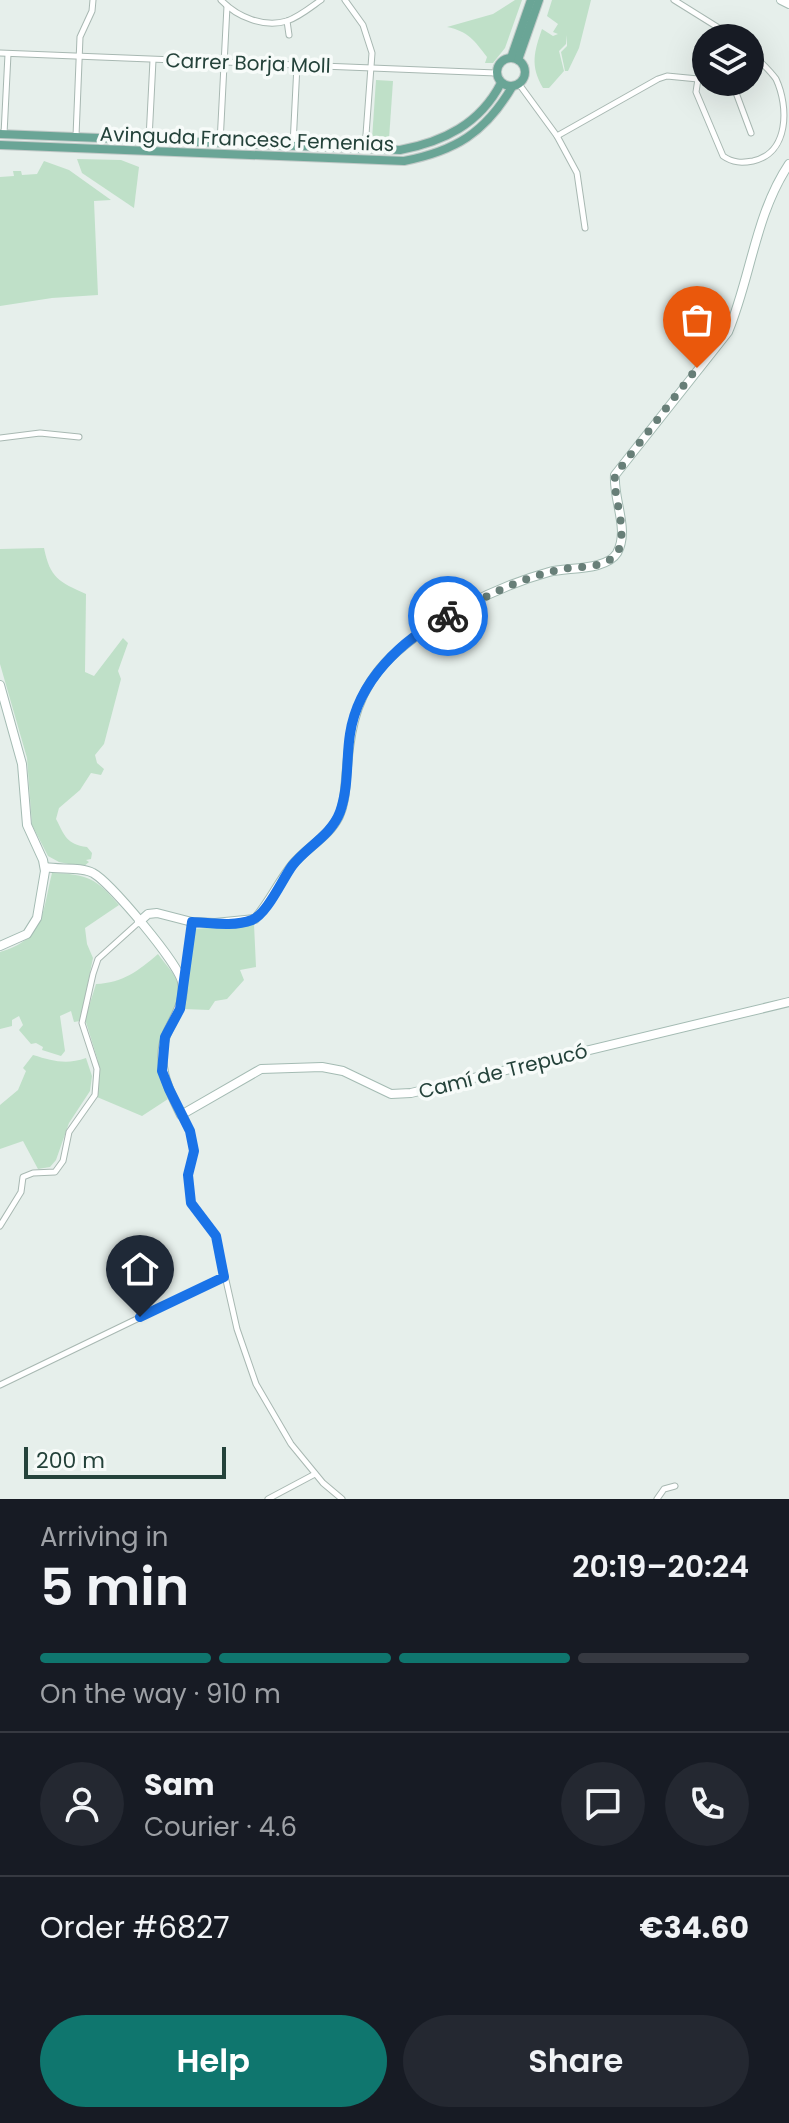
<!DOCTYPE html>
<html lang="en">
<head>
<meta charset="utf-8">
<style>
  :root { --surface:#171b24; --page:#242831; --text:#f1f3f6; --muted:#9ea1a6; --line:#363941; --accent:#0f766e }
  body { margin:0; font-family:Poppins,sans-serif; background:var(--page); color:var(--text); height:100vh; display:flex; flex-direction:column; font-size:30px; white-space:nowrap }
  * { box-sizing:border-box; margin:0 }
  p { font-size:26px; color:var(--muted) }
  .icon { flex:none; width:44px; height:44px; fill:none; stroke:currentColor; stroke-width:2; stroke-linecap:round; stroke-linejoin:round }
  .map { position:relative; height:1499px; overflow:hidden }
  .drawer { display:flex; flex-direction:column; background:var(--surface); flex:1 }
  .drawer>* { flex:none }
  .controls { position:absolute; left:692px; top:24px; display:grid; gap:16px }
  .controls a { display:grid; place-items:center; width:72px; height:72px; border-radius:50%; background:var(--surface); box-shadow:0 8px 32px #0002; font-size:40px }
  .scale { position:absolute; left:24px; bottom:20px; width:202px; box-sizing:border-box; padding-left:8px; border:4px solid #24423a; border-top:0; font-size:22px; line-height:28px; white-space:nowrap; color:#24423a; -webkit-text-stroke:6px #f7fbf9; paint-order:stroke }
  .pin { position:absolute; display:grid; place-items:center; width:68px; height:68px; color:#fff; margin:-82px -34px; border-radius:50% 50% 50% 0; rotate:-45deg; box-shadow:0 0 8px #0007 }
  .pin .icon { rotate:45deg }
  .courier { position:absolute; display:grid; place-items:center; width:80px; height:80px; margin:-40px; border:6px solid #1a73e8; border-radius:50%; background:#fff; color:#222; box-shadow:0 2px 10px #0007 }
  .summary em { font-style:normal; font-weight:600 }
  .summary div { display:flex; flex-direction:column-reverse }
  .summary { display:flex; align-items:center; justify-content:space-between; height:136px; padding:0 40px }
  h1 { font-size:52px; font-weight:600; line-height:60px }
  .bar { display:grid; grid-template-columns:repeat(4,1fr); gap:12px 8px; align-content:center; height:96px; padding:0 40px }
  .bar i { height:10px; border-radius:6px; background:var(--line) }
  .bar .selected { background:var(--accent) }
  .bar p { grid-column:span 4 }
  .line { display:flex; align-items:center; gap:20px; padding:0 40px; border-top:2px solid var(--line) }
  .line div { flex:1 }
  .round { display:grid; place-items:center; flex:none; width:84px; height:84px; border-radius:42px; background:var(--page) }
  .cta { display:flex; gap:16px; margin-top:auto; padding:16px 40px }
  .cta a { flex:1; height:92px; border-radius:48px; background:var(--accent); color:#fff; font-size:32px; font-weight:600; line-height:92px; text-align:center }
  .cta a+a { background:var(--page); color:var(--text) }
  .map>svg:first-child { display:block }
  .green { fill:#bfe0c8 }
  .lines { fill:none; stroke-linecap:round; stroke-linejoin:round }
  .street-casing { stroke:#a8b8b2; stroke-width:7 }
  .secondary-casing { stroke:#a4bbb3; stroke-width:10 }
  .primary-casing { stroke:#c2cac8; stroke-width:10 }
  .street { stroke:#fff; stroke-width:5 }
  .secondary { stroke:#fff; stroke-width:8 }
  .primary { stroke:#6aa596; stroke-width:8 }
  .done { stroke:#687f78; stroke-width:8; stroke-dasharray:0 14.4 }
  .route { stroke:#1a73e8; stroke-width:10 }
  .labels { text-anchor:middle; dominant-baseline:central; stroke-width:7; stroke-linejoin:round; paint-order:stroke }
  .street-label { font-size:20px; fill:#24423a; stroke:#f7fbf9 }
</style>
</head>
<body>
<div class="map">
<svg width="789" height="1499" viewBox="0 0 789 1499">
  <rect width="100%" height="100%" fill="#e6efeb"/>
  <!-- green -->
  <g class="green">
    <path d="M 515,0 L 522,0 L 505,48 L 493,63 L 485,63 L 487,57 C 475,41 468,31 447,27 L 493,14 Z"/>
    <path d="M 552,0 L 591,0 L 579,48 L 568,71 L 565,71 L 561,52 L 567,46 L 567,35 L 566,44 L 559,51 L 564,71 L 549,88 L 543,88 C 530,66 534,52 542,29 L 553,36 L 558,34 L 553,32 L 558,24 L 547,16 Z"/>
    <path d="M 376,80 L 393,81 L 389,139 L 372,139 Z"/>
    <path d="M 77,159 L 121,160 L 139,167 L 134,208 L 82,173 Z"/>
    <path d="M 44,161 L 69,170 L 111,200 L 94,201 L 98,295 L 52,298 L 0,306 L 0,177 L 14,176 L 13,171 L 21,171 L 22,175 L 37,174 Z"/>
    <path d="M 44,548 C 50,578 59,582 86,594 L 85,672 L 94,676 L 123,638 L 128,643 L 118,671 L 121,679 L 104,744 L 95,755 L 97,763 L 104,769 L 101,775 L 91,773 L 80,790 L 59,808 L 56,819 C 65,836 66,844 87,847 L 92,853 L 91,859 L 86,860 L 89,862 L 83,867 L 59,862 L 48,856 L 32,825 L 27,758 L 0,664 L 0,549 Z"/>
    <path d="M 52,873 C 87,874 96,878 119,905 L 85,928 L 87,944 L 93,958 L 80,1021 L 74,1022 L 71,1011 L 60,1016 L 65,1051 L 61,1056 L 42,1050 L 43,1047 L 36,1043 L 31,1044 L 19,1030 L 23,1025 L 19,1016 L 12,1020 L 12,1026 L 0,1029 L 0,952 C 45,939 42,913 52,873 Z"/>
    <path d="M 254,924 L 256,967 L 240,970 L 244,980 L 227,999 L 215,1001 L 209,1010 L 184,1009 L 194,929 Z"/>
    <path d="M 158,954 C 164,963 177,975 178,985 C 180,1004 172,1011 165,1026 C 154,1050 158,1076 168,1099 L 142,1116 L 97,1097 L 98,1061 L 85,1019 L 96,984 C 123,983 138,971 158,954 Z"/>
    <path d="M 33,1055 C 53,1061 66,1065 86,1058 L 92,1076 L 90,1091 L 69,1123 L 56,1160 L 50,1167 L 38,1169 L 23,1141 L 0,1149 L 0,1105 L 18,1090 L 26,1071 L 23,1068 Z"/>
  </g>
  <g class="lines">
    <!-- street casing -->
    <g class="street-casing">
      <g id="street">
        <path d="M 221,0 C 237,17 264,28 287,21 C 299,17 311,7 321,0"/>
        <path d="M 345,0 L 363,25 L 372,53 L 365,148"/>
        <path d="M 674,0 L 735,38"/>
        <path d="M 287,21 L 289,35"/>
        <path d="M 0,53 L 496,73"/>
        <path d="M 706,74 L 698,79 L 696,92 L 723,156 C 733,163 742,163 753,161 C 789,153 789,107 776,79 C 769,69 758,60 750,51"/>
        <path d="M 732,82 L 751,133"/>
        <path d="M 519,84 L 557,136 L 577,173 L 585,228"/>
        <path d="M 4,134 L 8,54"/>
        <path d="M 76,136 L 80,37 L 92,11 L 93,0"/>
        <path d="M 557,136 L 658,79 L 667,76 L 698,79"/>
        <path d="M 149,139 L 153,60"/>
        <path d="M 220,143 L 227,6"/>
        <path d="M 293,145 L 297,65"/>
        <path d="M 0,438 L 40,433 L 79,437"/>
        <path d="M 182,980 L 185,979 L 192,923"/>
        <path d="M 181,1115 L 190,1131 L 194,1151 L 188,1175 L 191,1203 L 216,1236 L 237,1329 L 256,1384 L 291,1444 L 323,1483 L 342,1499"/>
        <path d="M 0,1226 L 21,1192 L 23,1177 L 33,1173 L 55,1172 L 63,1161 L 69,1132 L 95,1095 L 97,1069 L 82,1023 L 93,974 L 98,959 L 139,922"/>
        <path d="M 0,1385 L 224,1277"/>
        <path d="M 268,1499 L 315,1474"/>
        <path d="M 657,1499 L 664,1489 L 675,1486"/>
      </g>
    </g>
    <!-- secondary casing -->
    <g class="secondary-casing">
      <g id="secondary">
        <path d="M 781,0 L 789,4"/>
        <path d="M 0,685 L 22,764 L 27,825 L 43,860 L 45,871 L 37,918 L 27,934 L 0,946"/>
        <path d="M 45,867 C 59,870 81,866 93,873 C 110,882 179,964 182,982 C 186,1001 174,1017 167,1033 C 155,1062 168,1089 181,1115 L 261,1069 L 322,1067 L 343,1071 L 391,1094 L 411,1093 L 789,1002"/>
        <path d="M 139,922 L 148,914 L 157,913 L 192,922 L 215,923 L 255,919 C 270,902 279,881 293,864 C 307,847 329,837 339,816 C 346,801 345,784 347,768 C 350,726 358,689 390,658 C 430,620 495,587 549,572 C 567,567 606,571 617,553 C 630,530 613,500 615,475 L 728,332 C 751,277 755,215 789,164"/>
      </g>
    </g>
    <!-- primary casing -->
    <g class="primary-casing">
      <g id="primary">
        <circle cx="511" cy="72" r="14"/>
        <path d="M 511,58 L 531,0"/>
        <path d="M 518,60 L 539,0"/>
        <path d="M 0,134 L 400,150 C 443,142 480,124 501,83"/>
        <path d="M 0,145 L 404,161 C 455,151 485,133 512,87"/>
      </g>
    </g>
    <!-- street -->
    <use href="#street" class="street"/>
    <!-- secondary -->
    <use href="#secondary" class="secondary"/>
    <!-- primary -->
    <use href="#primary" class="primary"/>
  </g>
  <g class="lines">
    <!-- done -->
    <path class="done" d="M 448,616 C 483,598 524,576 563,569 C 580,566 611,569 619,549 C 627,525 613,499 615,475 L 697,368"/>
    <!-- route -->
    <path class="route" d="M 140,1317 L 224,1277 L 216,1236 L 191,1203 L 188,1175 L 194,1151 L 190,1131 L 169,1089 L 162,1071 L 165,1037 L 180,1009 L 192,922 C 211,923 234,927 252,920 C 267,914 282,880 292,866 C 306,847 331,836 340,812 C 349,787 346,759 350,734 C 358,681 402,639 448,616"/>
  </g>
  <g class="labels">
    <!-- street labels -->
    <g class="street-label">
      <text transform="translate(248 63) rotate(2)">Carrer Borja Moll</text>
      <text transform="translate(247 139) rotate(2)">Avinguda Francesc Femenias</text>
      <text transform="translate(503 1071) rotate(-14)">Camí de Trepucó</text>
    </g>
  </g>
</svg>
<div class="controls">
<a><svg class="icon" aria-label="layers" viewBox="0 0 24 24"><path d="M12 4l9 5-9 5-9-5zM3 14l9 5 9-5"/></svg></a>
</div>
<div class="scale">200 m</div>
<div class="pin" style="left:697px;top:368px;background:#ea580c"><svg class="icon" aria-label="bag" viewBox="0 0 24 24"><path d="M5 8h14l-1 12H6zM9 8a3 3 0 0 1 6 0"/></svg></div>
<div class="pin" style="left:140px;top:1317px;background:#1f2937"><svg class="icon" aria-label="home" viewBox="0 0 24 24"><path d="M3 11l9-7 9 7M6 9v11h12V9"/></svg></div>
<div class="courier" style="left:448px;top:616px"><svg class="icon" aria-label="bike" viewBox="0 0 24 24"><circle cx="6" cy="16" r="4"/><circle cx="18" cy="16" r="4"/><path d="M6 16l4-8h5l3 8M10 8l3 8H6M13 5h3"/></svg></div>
</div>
<section class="drawer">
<div class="summary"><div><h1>5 min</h1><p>Arriving in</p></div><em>20:19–20:24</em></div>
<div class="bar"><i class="selected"></i><i class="selected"></i><i class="selected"></i><i></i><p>On the way · 910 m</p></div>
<div class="line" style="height:144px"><a class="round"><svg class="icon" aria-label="person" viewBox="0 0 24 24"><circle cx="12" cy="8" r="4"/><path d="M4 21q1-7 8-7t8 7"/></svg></a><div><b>Sam</b><p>Courier · 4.6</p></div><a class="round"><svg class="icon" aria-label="chat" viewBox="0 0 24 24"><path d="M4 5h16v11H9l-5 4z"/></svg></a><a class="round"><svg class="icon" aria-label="phone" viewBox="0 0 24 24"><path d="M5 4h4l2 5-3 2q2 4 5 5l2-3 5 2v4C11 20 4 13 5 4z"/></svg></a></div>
<div class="line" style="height:104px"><div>Order #6827</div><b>€34.60</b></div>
<div class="cta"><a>Help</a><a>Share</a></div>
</section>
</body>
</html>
